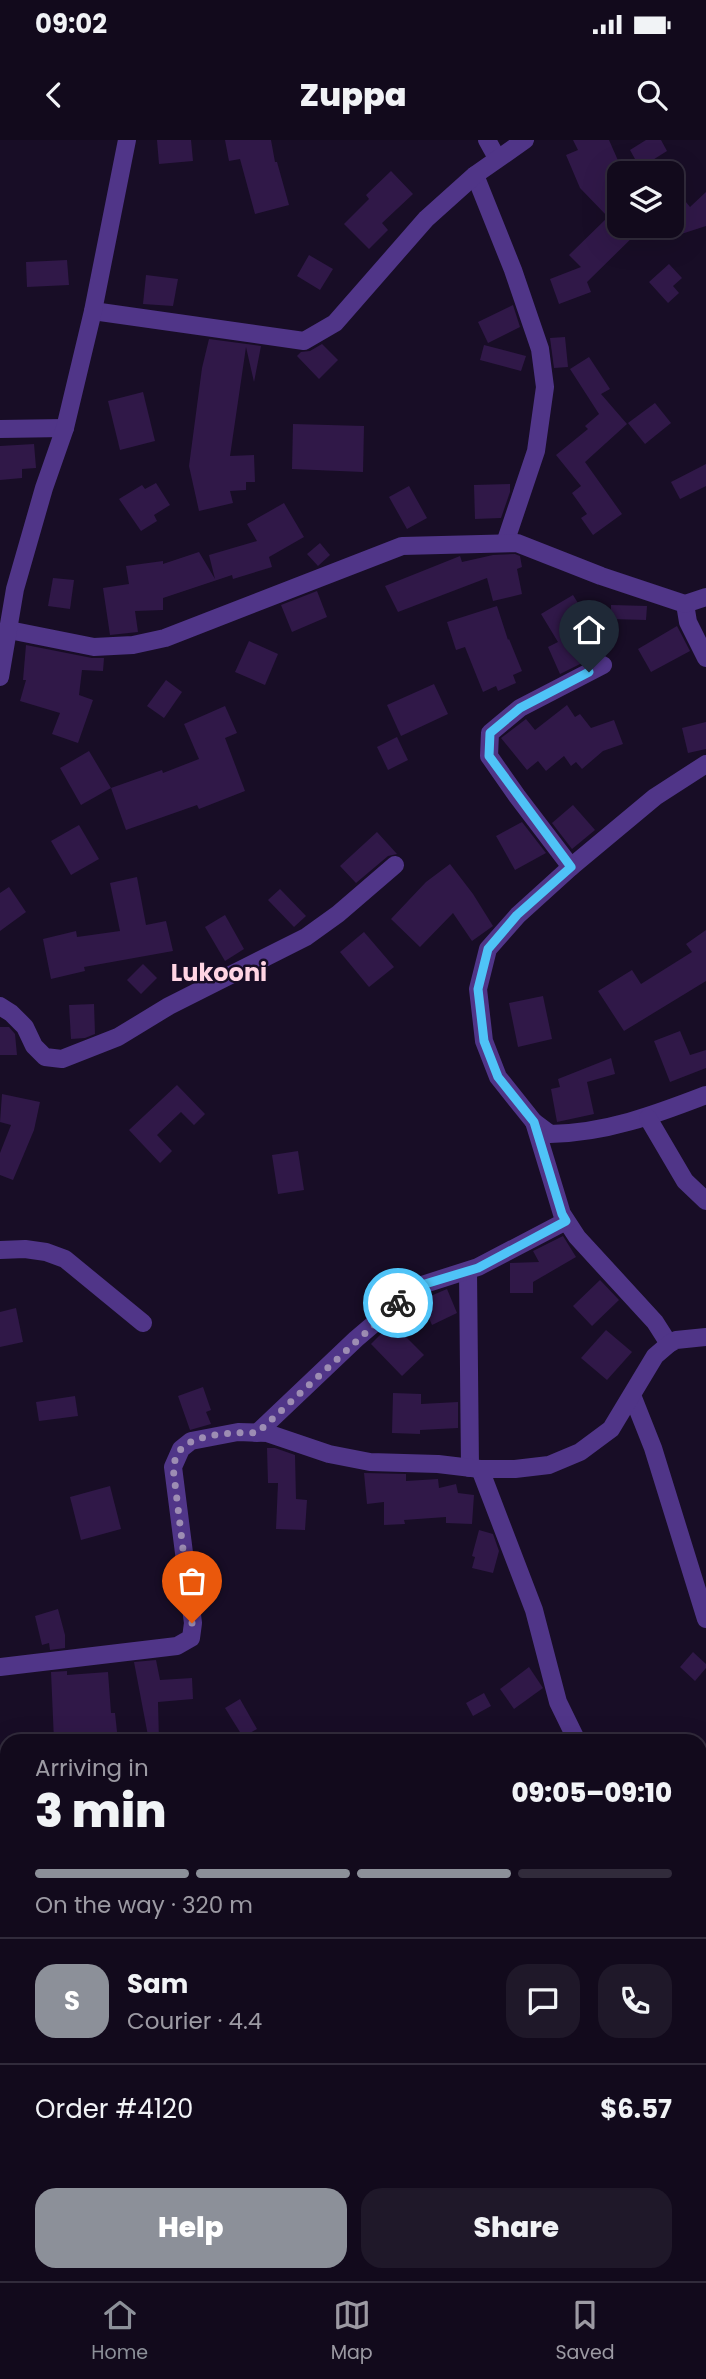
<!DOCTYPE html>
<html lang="en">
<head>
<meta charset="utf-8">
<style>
  :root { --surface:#120a1c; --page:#1f1829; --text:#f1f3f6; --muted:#9c9aa3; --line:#312b3b; --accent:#8c9099 }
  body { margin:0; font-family:Poppins,sans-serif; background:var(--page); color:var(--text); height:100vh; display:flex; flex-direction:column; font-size:26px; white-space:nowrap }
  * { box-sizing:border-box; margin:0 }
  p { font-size:23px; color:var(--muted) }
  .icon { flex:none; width:38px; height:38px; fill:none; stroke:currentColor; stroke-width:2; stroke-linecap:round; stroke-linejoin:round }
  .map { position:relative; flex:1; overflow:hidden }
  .sheet { position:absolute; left:0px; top:1594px; width:707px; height:548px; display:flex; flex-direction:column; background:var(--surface); border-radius:21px 21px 0 0; box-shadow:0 7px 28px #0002,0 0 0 2px var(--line) }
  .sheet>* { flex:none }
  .tools { position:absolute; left:607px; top:21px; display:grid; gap:14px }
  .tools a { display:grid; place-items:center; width:77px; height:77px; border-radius:14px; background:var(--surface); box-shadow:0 7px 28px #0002,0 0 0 2px var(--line); font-size:35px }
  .pin { position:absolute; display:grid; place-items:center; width:60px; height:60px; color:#fff; margin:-72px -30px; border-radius:50% 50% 50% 0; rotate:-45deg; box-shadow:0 0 7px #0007 }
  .pin .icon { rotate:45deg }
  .courier { position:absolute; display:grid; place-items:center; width:70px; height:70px; margin:-35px; border:5px solid #4fc3f7; border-radius:50%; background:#fff; color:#222; box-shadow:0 2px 9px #0007 }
  .head em { font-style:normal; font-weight:800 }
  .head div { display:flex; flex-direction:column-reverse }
  .head { display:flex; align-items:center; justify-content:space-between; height:119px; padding:0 35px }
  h1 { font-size:46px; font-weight:800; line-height:52px }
  .bar { display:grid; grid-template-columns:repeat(4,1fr); gap:10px 7px; align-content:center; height:84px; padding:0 35px }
  .bar i { height:9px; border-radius:5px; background:var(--line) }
  .bar .on { background:var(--accent) }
  .bar p { grid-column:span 4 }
  .line { display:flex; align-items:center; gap:18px; padding:0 35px; border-top:2px solid var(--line) }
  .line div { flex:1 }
  .round { display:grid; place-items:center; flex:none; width:74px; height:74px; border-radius:21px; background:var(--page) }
  .cta { display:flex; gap:14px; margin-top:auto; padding:14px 35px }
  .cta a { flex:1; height:80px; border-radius:21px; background:var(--accent); color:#fff; font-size:28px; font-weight:800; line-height:80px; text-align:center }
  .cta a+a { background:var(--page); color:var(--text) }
  .status { display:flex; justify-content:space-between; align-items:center; height:49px; padding:0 35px; background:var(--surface); direction:ltr }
  .status svg { height:19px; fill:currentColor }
  header { display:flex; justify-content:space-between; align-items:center; height:91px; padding:0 35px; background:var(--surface); font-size:32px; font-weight:800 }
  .tabs { display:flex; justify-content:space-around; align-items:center; height:98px; border-top:2px solid var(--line); background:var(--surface); font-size:19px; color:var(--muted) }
  .tabs a { display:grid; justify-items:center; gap:4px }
  .tabs .on { color:var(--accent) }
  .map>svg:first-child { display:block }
  .building { fill:#301848 }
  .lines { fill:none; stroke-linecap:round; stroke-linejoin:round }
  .minor { stroke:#503588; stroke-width:18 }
  .done { stroke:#9d8db3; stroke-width:7; stroke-dasharray:0 12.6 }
  .route { stroke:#4fc3f7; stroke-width:9 }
  .labels { text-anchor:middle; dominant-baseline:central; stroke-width:5; stroke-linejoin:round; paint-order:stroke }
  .quarter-label { font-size:24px; font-weight:bold; fill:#ffd4e3; stroke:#180d26 }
</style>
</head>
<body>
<div class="status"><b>09:02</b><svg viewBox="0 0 49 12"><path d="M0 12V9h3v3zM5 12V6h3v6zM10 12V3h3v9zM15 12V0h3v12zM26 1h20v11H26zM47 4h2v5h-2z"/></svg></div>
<header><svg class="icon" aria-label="back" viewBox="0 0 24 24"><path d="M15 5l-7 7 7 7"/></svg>Zuppa<svg class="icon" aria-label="search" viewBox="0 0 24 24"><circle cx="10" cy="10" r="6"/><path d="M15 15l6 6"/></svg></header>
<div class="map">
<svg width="706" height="2141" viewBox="0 0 706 2141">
  <rect width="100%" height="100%" fill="#180d26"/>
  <!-- building -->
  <g class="building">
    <path d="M 157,0 L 191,0 L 193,21 L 159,24 Z"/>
    <path d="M 225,0 L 271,0 L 275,22 L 277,22 L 289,65 L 255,74 L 240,19 L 229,21 Z"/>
    <path d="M 573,0 L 609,0 L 620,25 L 620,86 L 644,86 L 587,142 L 591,152 L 559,164 L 550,139 L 581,127 L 569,115 L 608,77 L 580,48 L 566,15 L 578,10 Z"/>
    <path d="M 646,0 L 661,0 L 667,11 L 640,28 L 630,10 Z"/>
    <path d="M 391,31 L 413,54 L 382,83 L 388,90 L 369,109 L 344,84 L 369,59 L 366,55 Z"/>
    <path d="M 672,45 L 690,67 L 706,52 L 706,86 L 672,97 Z"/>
    <path d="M 309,115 L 333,129 L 320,150 L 297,136 Z"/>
    <path d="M 67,120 L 69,145 L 27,147 L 26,122 Z"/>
    <path d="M 669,124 L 682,138 L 673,146 L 679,153 L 668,163 L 649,142 Z"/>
    <path d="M 146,135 L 178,139 L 173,166 L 143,164 Z"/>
    <path d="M 513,165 L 520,187 L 488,203 L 478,182 Z"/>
    <path d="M 565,197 L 568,227 L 554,228 L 550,198 Z"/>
    <path d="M 209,199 L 261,206 L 254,242 L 246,207 L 230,316 L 254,315 L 255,342 L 246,342 L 246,350 L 230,351 L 233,363 L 199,371 L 189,326 L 202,228 Z"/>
    <path d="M 322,204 L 338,220 L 319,239 L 297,216 L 301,212 L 310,211 Z"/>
    <path d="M 484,205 L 526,216 L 521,231 L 480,220 Z"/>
    <path d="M 589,217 L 610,249 L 601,254 L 627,284 L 585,322 L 622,374 L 593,395 L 581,378 L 587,374 L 572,353 L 581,346 L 556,315 L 588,289 L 585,286 L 599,274 L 570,229 Z"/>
    <path d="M 143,252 L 155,301 L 120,310 L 108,261 Z"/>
    <path d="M 655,263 L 671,283 L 645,304 L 628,283 Z"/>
    <path d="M 293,284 L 364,286 L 363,332 L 292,329 Z"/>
    <path d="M 34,304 L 36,328 L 22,329 L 22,338 L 0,340 L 0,306 Z"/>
    <path d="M 706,324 L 706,346 L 680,359 L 671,342 Z"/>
    <path d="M 156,343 L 170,365 L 154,375 L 157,381 L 141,391 L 119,359 L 142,345 L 145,349 Z"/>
    <path d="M 510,344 L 510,352 L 501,378 L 475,379 L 474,345 Z"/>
    <path d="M 409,346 L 427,378 L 407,389 L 389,357 Z"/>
    <path d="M 284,363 L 304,397 L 269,417 L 272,427 L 233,439 L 232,435 L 163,458 L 163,470 L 135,471 L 138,492 L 110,495 L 103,448 L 129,444 L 126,426 L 163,421 L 163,424 L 199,412 L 215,439 L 209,415 L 257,401 L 247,384 Z"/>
    <path d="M 320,403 L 330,415 L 318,426 L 307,414 Z"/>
    <path d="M 515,414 L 520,416 L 522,427 L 517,429 L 522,454 L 493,461 L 487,438 L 398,472 L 385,446 L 460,416 L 462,422 L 493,415 Z"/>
    <path d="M 53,438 L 74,440 L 70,469 L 48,466 Z"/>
    <path d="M 317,451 L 327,477 L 292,492 L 281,465 Z"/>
    <path d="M 573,455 L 584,473 L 569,482 L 586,521 L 560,534 L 548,507 L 558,502 L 541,474 Z"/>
    <path d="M 611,465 L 647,466 L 646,480 L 611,479 Z"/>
    <path d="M 497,466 L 508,500 L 509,499 L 522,531 L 513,535 L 516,543 L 498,551 L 496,546 L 483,552 L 465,507 L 456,510 L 447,482 Z"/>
    <path d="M 677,486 L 690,511 L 651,532 L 638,509 Z"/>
    <path d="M 249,501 L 278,514 L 265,545 L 235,532 Z"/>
    <path d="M 26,505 L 92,518 L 104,518 L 103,531 L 82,530 L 79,555 L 93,560 L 78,603 L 52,594 L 60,573 L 20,561 L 26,540 L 23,540 Z"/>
    <path d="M 166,540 L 182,552 L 164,578 L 147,566 Z"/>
    <path d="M 434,544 L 448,574 L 401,596 L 387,565 Z"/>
    <path d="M 567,565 L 575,577 L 580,574 L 591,588 L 614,580 L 623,604 L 603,611 L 582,629 L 576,622 L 571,626 L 564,616 L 546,631 L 538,621 L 527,630 L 501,598 L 526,579 L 535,590 Z"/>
    <path d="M 225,566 L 237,593 L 225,598 L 245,651 L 199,669 L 197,665 L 126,690 L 111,648 L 162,630 L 163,633 L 199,619 L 184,584 Z"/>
    <path d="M 706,582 L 706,609 L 688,613 L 682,588 Z"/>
    <path d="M 397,597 L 408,620 L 388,630 L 377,607 Z"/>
    <path d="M 89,611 L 111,648 L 81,665 L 60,628 Z"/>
    <path d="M 573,665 L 595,690 L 572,709 L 552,683 Z"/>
    <path d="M 522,682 L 546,713 L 515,730 L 496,696 Z"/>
    <path d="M 79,685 L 99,719 L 71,735 L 51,701 Z"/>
    <path d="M 377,692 L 397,714 L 388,716 L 356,743 L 340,726 Z"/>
    <path d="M 450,724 L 473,754 L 493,786 L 472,801 L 453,773 L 420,807 L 391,779 L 426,742 Z"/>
    <path d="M 137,737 L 146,785 L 166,781 L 173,811 L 84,827 L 85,831 L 51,839 L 43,799 L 76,791 L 77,797 L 120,791 L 110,743 Z"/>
    <path d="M 9,747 L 26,772 L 0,791 L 0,753 Z"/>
    <path d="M 280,749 L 306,776 L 294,787 L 268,760 Z"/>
    <path d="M 225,775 L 244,809 L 225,821 L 205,787 Z"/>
    <path d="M 706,790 L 706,841 L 624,891 L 598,851 L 632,830 L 641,844 L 692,812 L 686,804 Z"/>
    <path d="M 364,792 L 394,827 L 369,847 L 340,812 Z"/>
    <path d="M 143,824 L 157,838 L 141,854 L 127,840 Z"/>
    <path d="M 543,856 L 552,899 L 518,907 L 509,863 Z"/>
    <path d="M 94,864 L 95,894 L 85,898 L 71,899 L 69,865 Z"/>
    <path d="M 0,887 L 9,887 L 15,894 L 17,915 L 0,915 Z"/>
    <path d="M 680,891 L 690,915 L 706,910 L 706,928 L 670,942 L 654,901 Z"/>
    <path d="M 611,918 L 615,934 L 587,942 L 594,974 L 557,982 L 551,949 L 560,947 L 558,939 Z"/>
    <path d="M 177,945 L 205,974 L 194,985 L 181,972 L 157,995 L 172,1011 L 160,1023 L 129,990 Z"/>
    <path d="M 2,954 L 40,962 L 34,990 L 13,1040 L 0,1035 L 0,1013 L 11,985 L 0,982 Z"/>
    <path d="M 298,1011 L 304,1050 L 278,1054 L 272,1015 Z"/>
    <path d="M 563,1096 L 576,1117 L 533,1142 L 533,1153 L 510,1153 L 510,1123 L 539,1122 L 533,1111 Z"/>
    <path d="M 600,1140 L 619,1160 L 592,1186 L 573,1166 Z"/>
    <path d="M 447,1149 L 457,1173 L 432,1185 L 421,1160 Z"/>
    <path d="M 16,1168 L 23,1202 L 0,1207 L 0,1172 Z"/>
    <path d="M 392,1183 L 424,1215 L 402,1236 L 371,1204 Z"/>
    <path d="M 606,1190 L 632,1212 L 607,1240 L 581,1218 Z"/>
    <path d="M 203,1247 L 211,1270 L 206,1272 L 211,1284 L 190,1290 L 178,1256 Z"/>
    <path d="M 393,1253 L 421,1254 L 421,1264 L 458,1262 L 458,1288 L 420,1290 L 420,1294 L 392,1293 Z"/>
    <path d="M 75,1256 L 78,1276 L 39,1281 L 36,1262 Z"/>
    <path d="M 267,1308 L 275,1308 L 295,1315 L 296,1359 L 307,1360 L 305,1390 L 276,1389 L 278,1343 L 268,1343 Z"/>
    <path d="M 364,1333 L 406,1334 L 406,1341 L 438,1339 L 439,1348 L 456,1344 L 458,1353 L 474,1355 L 472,1384 L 446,1383 L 446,1377 L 404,1380 L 405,1384 L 384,1385 L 384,1362 L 367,1364 Z"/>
    <path d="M 110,1346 L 121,1389 L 81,1400 L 70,1357 Z"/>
    <path d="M 479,1390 L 493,1394 L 499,1411 L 493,1433 L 472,1428 L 475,1417 L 472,1416 Z"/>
    <path d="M 58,1469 L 65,1495 L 65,1508 L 50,1510 L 49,1503 L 42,1505 L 35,1476 Z"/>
    <path d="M 693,1512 L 706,1524 L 706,1528 L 695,1541 L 680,1527 Z"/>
    <path d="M 156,1520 L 160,1540 L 192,1538 L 193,1559 L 158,1562 L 159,1601 L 149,1601 L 134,1522 Z"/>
    <path d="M 529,1527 L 543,1548 L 514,1569 L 500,1549 Z"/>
    <path d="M 67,1531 L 67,1535 L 108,1532 L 111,1573 L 115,1573 L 118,1601 L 54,1601 L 51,1532 Z"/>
    <path d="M 484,1553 L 491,1566 L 473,1576 L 466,1563 Z"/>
    <path d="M 240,1559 L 257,1589 L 243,1597 L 225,1568 Z"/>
  </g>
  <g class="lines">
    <!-- minor -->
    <g class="minor">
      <path d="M 487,0 L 497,18"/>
      <path d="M 475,35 L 513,130 L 540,209 L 545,247 L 536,311 L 505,403"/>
      <path d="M 93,171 L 304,201 L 335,183 L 426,79 L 475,35 L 525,0"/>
      <path d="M 0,289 L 65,288"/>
      <path d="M 685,464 L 688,482 L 706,518"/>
      <path d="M 9,490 L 94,507 L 133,505 L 165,498 L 402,406 L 517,403 L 601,436 L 685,464 L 706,457"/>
      <path d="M 0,537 L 15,449 L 44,348 L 65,288 L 93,171 L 127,0"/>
      <path d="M 706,624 L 655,657 L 571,727 L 518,775 L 488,809 L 478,849 L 484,901 L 498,937 L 534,982 L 550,994 C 606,993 654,975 706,955"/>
      <path d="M 571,727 L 517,656 L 489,616 L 490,593 L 520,568 L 603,525"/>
      <path d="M 0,866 L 11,873 L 25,887 L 34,906 L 45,917 L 62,919 L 118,897 L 169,866 L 306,797 L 338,774 L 395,725"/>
      <path d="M 648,978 L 685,1041 L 706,1061"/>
      <path d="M 534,982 L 562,1074 L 577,1097 L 655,1182 L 669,1204"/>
      <path d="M 0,1110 L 25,1109 L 46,1112 L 65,1119 L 143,1183"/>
      <path d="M 468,1131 L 470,1328"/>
      <path d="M 632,1255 L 653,1308 L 706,1479"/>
      <path d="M 257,1293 L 356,1199 L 410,1153 L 425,1144 L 478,1127 L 566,1081"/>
      <path d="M 480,1329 L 534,1470 L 558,1562 L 577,1601"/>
      <path d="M 0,1527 L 177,1506 L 191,1498 L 193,1483 L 173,1327 L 181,1309 L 191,1301 L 238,1292 L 267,1293 L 329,1314 L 370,1322 L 438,1324 L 480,1329 L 515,1329 L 549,1325 L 580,1312 L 611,1289 L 655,1216 L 669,1204 L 676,1200 L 706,1197"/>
      <path d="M 0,1692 L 7,1689"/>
      <path d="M 0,1855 L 7,1868"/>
      <path d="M 700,2018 L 706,2017"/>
      <path d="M 0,2072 L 7,2072"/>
      <path d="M 700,2127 L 706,2128"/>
      <path d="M 215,2135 L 218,2141"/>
      <path d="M 543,2141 L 545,2135"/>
    </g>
  </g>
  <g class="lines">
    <!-- done -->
    <path class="done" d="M 192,1483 L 173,1327 C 175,1320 177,1313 182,1308 C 198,1293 237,1292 257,1293 L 398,1163"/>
    <!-- route -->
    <path class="route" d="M 398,1163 L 425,1144 L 478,1128 L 566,1081 L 562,1074 L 534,982 L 498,937 L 484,901 L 478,849 L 488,809 L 517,775 L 571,727 L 489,616 L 490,593 L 520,568 L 589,532"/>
  </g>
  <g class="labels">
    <!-- quarter labels -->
    <g class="quarter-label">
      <text x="219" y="832">Lukooni</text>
    </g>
  </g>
</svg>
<div class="tools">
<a><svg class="icon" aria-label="layers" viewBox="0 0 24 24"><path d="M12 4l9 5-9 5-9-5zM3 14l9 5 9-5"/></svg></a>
</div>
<div class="pin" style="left:192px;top:1483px;background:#ea580c"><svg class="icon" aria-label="bag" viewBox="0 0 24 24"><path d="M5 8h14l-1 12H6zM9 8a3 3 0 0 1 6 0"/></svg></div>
<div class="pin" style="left:589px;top:532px;background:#1f2937"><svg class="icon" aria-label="home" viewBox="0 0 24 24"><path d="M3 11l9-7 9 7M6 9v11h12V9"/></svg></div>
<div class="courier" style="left:398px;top:1163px"><svg class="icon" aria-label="bike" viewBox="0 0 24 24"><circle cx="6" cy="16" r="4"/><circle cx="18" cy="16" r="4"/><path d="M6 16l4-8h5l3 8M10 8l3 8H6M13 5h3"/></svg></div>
<section class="sheet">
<div class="head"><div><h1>3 min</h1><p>Arriving in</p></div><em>09:05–09:10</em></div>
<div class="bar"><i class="on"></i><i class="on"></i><i class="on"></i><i></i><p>On the way · 320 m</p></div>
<div class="line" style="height:126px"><b class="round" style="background:var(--accent);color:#fff">S</b><div><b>Sam</b><p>Courier · 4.4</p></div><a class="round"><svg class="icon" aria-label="chat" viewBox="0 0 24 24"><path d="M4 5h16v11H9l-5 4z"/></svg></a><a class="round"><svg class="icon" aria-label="phone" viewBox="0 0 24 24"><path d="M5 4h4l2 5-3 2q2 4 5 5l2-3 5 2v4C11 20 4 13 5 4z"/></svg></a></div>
<div class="line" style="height:91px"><div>Order #4120</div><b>$6.57</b></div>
<div class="cta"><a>Help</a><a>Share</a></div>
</section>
</div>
<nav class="tabs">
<a class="on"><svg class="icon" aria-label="home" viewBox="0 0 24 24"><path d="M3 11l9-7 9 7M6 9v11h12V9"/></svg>Home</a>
<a><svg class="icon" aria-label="map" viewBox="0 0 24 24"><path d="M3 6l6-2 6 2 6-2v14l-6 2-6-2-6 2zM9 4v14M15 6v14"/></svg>Map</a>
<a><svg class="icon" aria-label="saved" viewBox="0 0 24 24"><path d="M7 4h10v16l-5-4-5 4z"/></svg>Saved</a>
</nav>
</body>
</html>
